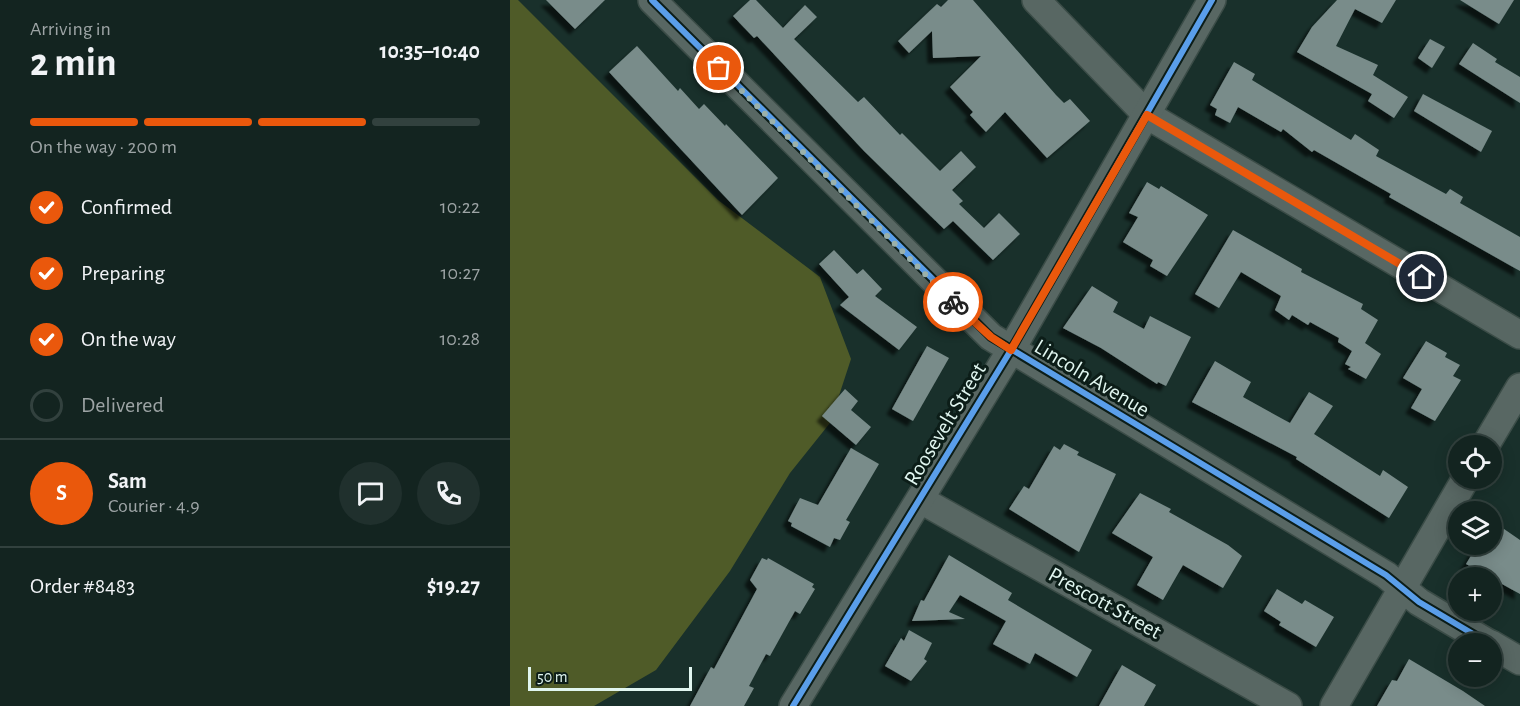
<!DOCTYPE html>
<html lang="en">
<head>
<meta charset="utf-8">
<style>
  :root { --surface:#132420; --page:#20302d; --text:#f1f3f6; --muted:#9da4a5; --line:#32413e; --accent:#ea580c }
  body { margin:0; font-family:"Alegreya Sans",sans-serif; background:var(--page); color:var(--text); height:100vh; display:flex; flex-direction:column; font-size:22px; white-space:nowrap }
  * { box-sizing:border-box; margin:0 }
  p { font-size:20px; color:var(--muted) }
  .icon { flex:none; width:33px; height:33px; fill:none; stroke:currentColor; stroke-width:2; stroke-linecap:round; stroke-linejoin:round }
  .map { position:relative; flex:1; overflow:hidden }
  .drawer { display:flex; flex-direction:column; background:var(--surface); width:510px }
  .drawer>* { flex:none }
  .buttons { position:absolute; left:938px; top:435px; display:grid; gap:12px }
  .buttons a { display:grid; place-items:center; width:54px; height:54px; border-radius:50%; background:var(--surface); box-shadow:0 3px 15px #0003,0 0 0 2px var(--line); font-size:30px }
  .scale { position:absolute; left:18px; bottom:15px; width:164px; box-sizing:border-box; padding-left:6px; border:3px solid #e1f6f0; border-top:0; font-size:16px; line-height:21px; white-space:nowrap; color:#e1f6f0; -webkit-text-stroke:4px #0c1d18; paint-order:stroke }
  .pin { position:absolute; display:grid; place-items:center; width:51px; height:51px; color:#fff; margin:-26px; border:3px solid #fff; border-radius:50%; box-shadow:0 2px 6px #0007 }
  .courier { position:absolute; display:grid; place-items:center; width:60px; height:60px; margin:-30px; border:4px solid #ea580c; border-radius:50%; background:#fff; color:#222; box-shadow:0 2px 8px #0007 }
  .summary em { font-style:normal; font-weight:700 }
  .summary div { display:flex; flex-direction:column-reverse }
  .summary { display:flex; align-items:center; justify-content:space-between; height:102px; padding:0 30px }
  h1 { font-size:39px; font-weight:700; line-height:45px }
  .bar { display:grid; grid-template-columns:repeat(4,1fr); gap:9px 6px; align-content:center; height:72px; padding:0 30px }
  .bar i { height:8px; border-radius:4px; background:var(--line) }
  .bar .on { background:var(--accent) }
  .bar p { grid-column:span 4 }
  .line { display:flex; align-items:center; gap:15px; padding:0 30px; border-top:2px solid var(--line) }
  .line div { flex:1 }
  .round { display:grid; place-items:center; flex:none; width:63px; height:63px; border-radius:32px; background:var(--page) }
  ol { padding:0 30px; list-style:none }
  li { display:flex; align-items:center; gap:18px; height:66px }
  li p { margin-inline-start:auto }
  li .icon { padding:6px; border-radius:50%; background:var(--accent); color:#fff; stroke-width:4 }
  li:last-child { color:var(--muted) }
  li i { width:33px; height:33px; border:3px solid var(--line); border-radius:50% }
  main { display:flex; flex:1; min-height:0 }
  .map>svg:first-child { display:block }
  .forest { fill:#4f5b28 }
  .building { fill:#798c8a; filter:url(#shadow) }
  .lines { fill:none; stroke-linecap:round; stroke-linejoin:round }
  .minor-casing { stroke:#3b4c47; stroke-width:30 }
  .minor { stroke:#586763; stroke-width:27 }
  .cycleway-casing { stroke:#0c1d18; stroke-width:10 }
  .cycleway { stroke:#5a9eea; stroke-width:6 }
  .done { stroke:#9bb1ab; stroke-width:6; stroke-dasharray:0 10.8 }
  .route { stroke:#ea580c; stroke-width:8 }
  .labels { text-anchor:middle; dominant-baseline:central; stroke-width:6; stroke-linejoin:round; paint-order:stroke }
  .street-label { font-size:22px; fill:#e1f6f0; stroke:#0c1d18 }
</style>
</head>
<body>
<main>
<section class="drawer">
<div class="summary"><div><h1>2 min</h1><p>Arriving in</p></div><em>10:35–10:40</em></div>
<div class="bar"><i class="on"></i><i class="on"></i><i class="on"></i><i></i><p>On the way · 200 m</p></div>
<ol>
<li><svg class="icon" aria-label="check" viewBox="0 0 24 24"><path d="M5 12l5 5 9-10"/></svg>Confirmed<p>10:22</p></li>
<li><svg class="icon" aria-label="check" viewBox="0 0 24 24"><path d="M5 12l5 5 9-10"/></svg>Preparing<p>10:27</p></li>
<li><svg class="icon" aria-label="check" viewBox="0 0 24 24"><path d="M5 12l5 5 9-10"/></svg>On the way<p>10:28</p></li>
<li><i></i>Delivered</li>
</ol>
<div class="line" style="height:108px"><b class="round" style="background:var(--accent);color:#fff">S</b><div><b>Sam</b><p>Courier · 4.9</p></div><a class="round"><svg class="icon" aria-label="chat" viewBox="0 0 24 24"><path d="M4 5h16v11H9l-5 4z"/></svg></a><a class="round"><svg class="icon" aria-label="phone" viewBox="0 0 24 24"><path d="M5 4h4l2 5-3 2q2 4 5 5l2-3 5 2v4C11 20 4 13 5 4z"/></svg></a></div>
<div class="line" style="height:78px"><div>Order #8483</div><b>$19.27</b></div>
</section>
<div class="map">
<svg width="1010" height="706" viewBox="0 0 1010 706">
  <defs>
    <filter id="shadow"><feDropShadow dx="-5.5" dy="5.5" stdDeviation="1.5" flood-color="#0009"/></filter>
  </defs>
  <rect width="100%" height="100%" fill="#19302b"/>
  <!-- forest -->
  <path class="forest" d="M 0,0 L 8,0 L 208,200 L 310,277 L 341,359 L 320,423 L 280,473 L 220,571 L 146,670 L 84,706 L 0,706 Z"/>
  <!-- building -->
  <g class="building">
    <path d="M 36,0 L 95,0 L 65,29 Z"/>
    <path d="M 240,0 L 246,0 L 273,28 L 295,5 L 307,17 L 284,39 L 348,102 L 354,97 L 390,135 L 392,133 L 430,171 L 451,151 L 466,167 L 442,190 L 453,201 L 449,204 L 474,228 L 489,213 L 510,234 L 483,260 L 443,221 L 434,229 L 354,151 L 247,36 L 244,38 L 223,16 Z"/>
    <path d="M 438,0 L 463,0 L 546,95 L 554,103 L 560,99 L 580,121 L 537,158 L 495,112 L 476,132 L 460,115 L 463,112 L 440,87 L 471,56 L 423,58 L 422,31 L 399,53 L 388,41 L 427,4 L 431,7 Z"/>
    <path d="M 827,0 L 886,0 L 872,23 L 845,9 L 826,46 L 868,65 L 863,75 L 898,97 L 884,118 L 858,101 L 862,94 L 787,52 L 802,27 Z"/>
    <path d="M 950,0 L 1004,0 L 989,24 Z"/>
    <path d="M 920,39 L 935,47 L 922,68 L 908,58 Z"/>
    <path d="M 963,43 L 987,59 L 985,62 L 1010,77 L 1010,103 L 949,64 Z"/>
    <path d="M 127,46 L 168,91 L 170,88 L 189,109 L 194,104 L 215,126 L 216,124 L 268,178 L 232,215 L 99,72 Z"/>
    <path d="M 724,62 L 745,74 L 742,80 L 841,140 L 845,134 L 869,150 L 866,156 L 936,194 L 940,189 L 953,197 L 950,203 L 1010,237 L 1010,271 L 879,197 L 881,194 L 804,150 L 802,152 L 773,129 L 771,132 L 728,107 L 720,123 L 705,115 L 707,109 L 700,105 Z"/>
    <path d="M 913,94 L 982,131 L 971,152 L 904,111 Z"/>
    <path d="M 637,182 L 649,189 L 651,186 L 698,215 L 657,276 L 640,266 L 643,260 L 613,242 L 628,217 L 619,213 Z"/>
    <path d="M 723,230 L 792,269 L 791,272 L 853,304 L 851,309 L 868,320 L 855,343 L 871,354 L 856,379 L 838,369 L 841,367 L 835,364 L 842,351 L 828,342 L 829,338 L 800,322 L 798,325 L 782,315 L 779,320 L 765,310 L 771,296 L 731,272 L 709,308 L 685,294 Z"/>
    <path d="M 324,250 L 347,274 L 353,269 L 372,289 L 365,296 L 407,327 L 389,350 L 330,305 L 339,297 L 309,264 Z"/>
    <path d="M 582,286 L 608,302 L 603,312 L 634,329 L 640,316 L 681,337 L 656,386 L 648,382 L 647,384 L 591,348 L 553,328 Z"/>
    <path d="M 916,341 L 937,353 L 935,357 L 950,365 L 943,376 L 951,380 L 925,421 L 901,408 L 912,389 L 893,378 Z"/>
    <path d="M 417,346 L 439,358 L 403,421 L 382,409 Z"/>
    <path d="M 705,361 L 741,382 L 733,397 L 780,423 L 799,392 L 823,406 L 804,434 L 870,476 L 873,470 L 898,487 L 879,518 L 786,459 L 787,457 L 682,402 Z"/>
    <path d="M 335,389 L 348,401 L 341,410 L 361,427 L 346,445 L 312,416 Z"/>
    <path d="M 554,444 L 569,452 L 567,455 L 606,474 L 569,552 L 499,509 L 514,486 L 519,489 L 544,446 L 550,450 Z"/>
    <path d="M 341,448 L 369,464 L 336,520 L 340,522 L 330,540 L 324,538 L 320,547 L 281,526 L 282,523 L 278,521 L 290,498 L 308,505 Z"/>
    <path d="M 630,493 L 661,509 L 659,512 L 718,545 L 732,556 L 713,588 L 673,565 L 653,600 L 627,585 L 643,557 L 602,533 Z"/>
    <path d="M 981,520 L 1010,540 L 1010,594 L 956,564 L 968,544 L 981,544 Z"/>
    <path d="M 439,555 L 502,593 L 498,600 L 582,650 L 567,677 L 525,653 L 520,664 L 483,644 L 496,621 L 450,595 L 439,612 L 455,619 L 402,621 L 411,600 L 414,601 Z"/>
    <path d="M 252,558 L 257,560 L 258,558 L 304,584 L 302,587 L 305,589 L 290,614 L 285,611 L 260,656 L 256,654 L 239,686 L 244,688 L 234,706 L 180,706 L 201,667 L 204,669 L 247,589 L 240,580 Z"/>
    <path d="M 767,589 L 792,604 L 795,600 L 824,617 L 806,647 L 769,625 L 771,622 L 754,611 Z"/>
    <path d="M 399,630 L 422,643 L 414,659 L 417,661 L 401,681 L 375,666 L 391,638 L 394,641 Z"/>
    <path d="M 899,659 L 953,691 L 975,706 L 867,706 L 882,680 L 887,681 Z"/>
    <path d="M 612,665 L 646,685 L 634,706 L 589,706 Z"/>
  </g>
  <g class="lines">
    <!-- minor casing -->
    <g class="minor-casing">
      <g id="minor">
        <path d="M 142,0 L 481,337 L 876,575 L 909,602 L 980,644"/>
        <path d="M 526,0 L 637,115 L 1010,335"/>
        <path d="M 975,446 L 1010,387"/>
        <path d="M 411,500 L 778,706"/>
        <path d="M 981,644 L 1010,661"/>
        <path d="M 283,706 L 501,350 L 702,0"/>
        <path d="M 824,706 L 956,478"/>
      </g>
    </g>
    <!-- minor -->
    <use href="#minor" class="minor"/>
    <!-- cycleway casing -->
    <g class="cycleway-casing">
      <g id="cycleway">
        <path d="M 142,0 L 481,337 L 876,575 L 909,602 L 980,644"/>
        <path d="M 283,706 L 501,350 L 702,0"/>
      </g>
    </g>
    <!-- cycleway -->
    <use href="#cycleway" class="cycleway"/>
  </g>
  <g class="lines">
    <!-- done -->
    <path class="done" d="M 209,68 L 443,302"/>
    <!-- route -->
    <path class="route" d="M 443,302 L 481,337 L 501,350 L 637,115 L 912,277"/>
  </g>
  <g class="labels">
    <!-- street labels -->
    <g class="street-label">
      <text transform="translate(582 378) rotate(31)">Lincoln Avenue</text>
      <text transform="translate(435 424) rotate(-59)">Roosevelt Street</text>
      <text transform="translate(595 603) rotate(29)">Prescott Street</text>
    </g>
  </g>
</svg>
<div class="buttons">
<a><svg class="icon" aria-label="locate" viewBox="0 0 24 24"><circle cx="12" cy="12" r="6"/><path d="M12 2v4M12 18v4M2 12h4M18 12h4"/></svg></a>
<a><svg class="icon" aria-label="layers" viewBox="0 0 24 24"><path d="M12 4l9 5-9 5-9-5zM3 14l9 5 9-5"/></svg></a>
<a>+</a>
<a>−</a>
</div>
<div class="scale">50 m</div>
<div class="pin" style="left:209px;top:68px;background:#ea580c"><svg class="icon" aria-label="bag" viewBox="0 0 24 24"><path d="M5 8h14l-1 12H6zM9 8a3 3 0 0 1 6 0"/></svg></div>
<div class="pin" style="left:912px;top:277px;background:#1f2937"><svg class="icon" aria-label="home" viewBox="0 0 24 24"><path d="M3 11l9-7 9 7M6 9v11h12V9"/></svg></div>
<div class="courier" style="left:443px;top:302px"><svg class="icon" aria-label="bike" viewBox="0 0 24 24"><circle cx="6" cy="16" r="4"/><circle cx="18" cy="16" r="4"/><path d="M6 16l4-8h5l3 8M10 8l3 8H6M13 5h3"/></svg></div>
</div>
</main>
</body>
</html>
